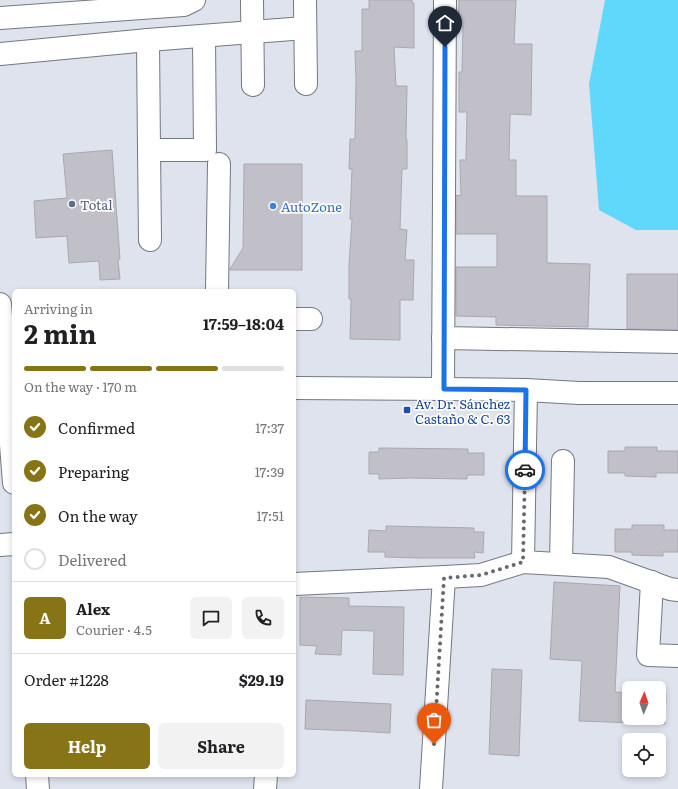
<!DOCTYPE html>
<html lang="en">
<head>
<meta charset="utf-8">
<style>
  :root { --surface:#fff; --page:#f2f2f2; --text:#202124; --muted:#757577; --line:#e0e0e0; --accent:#877417 }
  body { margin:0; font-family:Literata,serif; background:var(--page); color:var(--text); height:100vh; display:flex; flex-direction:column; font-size:15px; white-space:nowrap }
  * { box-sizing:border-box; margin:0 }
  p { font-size:13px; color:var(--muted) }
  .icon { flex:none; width:22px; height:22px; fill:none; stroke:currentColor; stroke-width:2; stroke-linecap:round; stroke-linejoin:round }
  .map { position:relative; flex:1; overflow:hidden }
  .drawer { position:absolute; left:12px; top:289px; width:284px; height:488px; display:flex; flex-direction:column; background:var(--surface); border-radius:6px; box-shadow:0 2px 6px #0003 }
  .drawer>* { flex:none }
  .needle { width:26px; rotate:2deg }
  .controls { position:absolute; left:622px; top:681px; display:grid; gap:8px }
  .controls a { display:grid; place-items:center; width:44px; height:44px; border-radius:6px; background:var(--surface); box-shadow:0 2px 6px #0003; font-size:20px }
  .pin { position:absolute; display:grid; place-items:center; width:34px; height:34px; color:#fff; margin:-41px -17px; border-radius:50% 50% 50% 0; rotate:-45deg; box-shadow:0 0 4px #0007 }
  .pin .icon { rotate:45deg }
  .courier { position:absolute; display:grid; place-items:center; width:40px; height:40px; margin:-20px; border:3px solid #1a73e8; border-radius:50%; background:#fff; color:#222; box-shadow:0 1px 5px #0007 }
  .headline em { font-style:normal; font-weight:700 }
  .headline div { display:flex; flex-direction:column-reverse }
  .headline { display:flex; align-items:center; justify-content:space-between; height:68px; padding:0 12px }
  h1 { font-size:26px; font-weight:700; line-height:30px }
  .bar { display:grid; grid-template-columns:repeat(4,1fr); gap:6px 4px; align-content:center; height:48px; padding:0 12px }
  .bar i { height:5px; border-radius:3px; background:var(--line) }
  .bar .active { background:var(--accent) }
  .bar p { grid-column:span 4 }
  .line { display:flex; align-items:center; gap:10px; padding:0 12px; border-top:1px solid var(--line) }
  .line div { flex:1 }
  .round { display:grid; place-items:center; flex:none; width:42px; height:42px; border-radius:6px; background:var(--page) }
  ol { padding:0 12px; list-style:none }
  li { display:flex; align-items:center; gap:12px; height:44px }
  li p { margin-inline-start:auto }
  li .icon { padding:4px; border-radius:50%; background:var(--accent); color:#fff; stroke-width:4 }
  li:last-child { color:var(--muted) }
  li i { width:22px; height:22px; border:2px solid var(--line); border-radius:50% }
  .button { display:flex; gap:8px; margin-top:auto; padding:8px 12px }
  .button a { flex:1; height:46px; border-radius:6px; background:var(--accent); color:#fff; font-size:16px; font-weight:700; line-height:46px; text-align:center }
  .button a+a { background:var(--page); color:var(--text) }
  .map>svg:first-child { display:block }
  .water { fill:#60d8fc }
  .building { fill:#c1bfc8; stroke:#a9a7b0 }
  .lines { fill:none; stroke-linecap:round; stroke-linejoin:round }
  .minor-casing { stroke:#747880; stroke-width:24 }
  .minor { stroke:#fff; stroke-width:22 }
  .done { stroke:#66696e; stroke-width:4; stroke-dasharray:0 7.2 }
  .route { stroke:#1a73e8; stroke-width:5 }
  .service-dot { fill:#5c6f8a; stroke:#fff; stroke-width:1.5 }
  .shop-dot { fill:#3f7fe0; stroke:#fff; stroke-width:1.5 }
  .transit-dot { fill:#1a4fb4; stroke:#fff; stroke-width:1.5 }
  .labels { text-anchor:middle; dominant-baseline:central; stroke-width:3.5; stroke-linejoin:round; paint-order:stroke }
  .service-label { font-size:13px; fill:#4e5e75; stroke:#fff; text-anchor:start }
  .shop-label { font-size:13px; fill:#366cbe; stroke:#fff; text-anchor:start }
  .transit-label { font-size:13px; fill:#164399; stroke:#fff; text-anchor:start }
</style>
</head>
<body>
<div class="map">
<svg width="678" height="789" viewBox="0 0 678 789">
  <rect width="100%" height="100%" fill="#dfe3ed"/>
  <!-- water -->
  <path class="water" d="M 605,0 L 678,0 L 678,230 L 636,230 L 599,210 L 589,84 Z"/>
  <!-- building -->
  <g class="building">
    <path d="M 369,0 L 412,0 L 412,3 L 414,3 L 414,48 L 394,47 L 396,86 L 407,86 L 406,139 L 407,139 L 407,169 L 402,169 L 400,229 L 407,230 L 405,260 L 414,260 L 413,300 L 400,300 L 400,340 L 350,339 L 351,299 L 349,299 L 349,265 L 352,219 L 350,219 L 352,169 L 349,169 L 350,139 L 355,139 L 356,79 L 355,51 L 362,51 L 362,9 L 369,9 Z"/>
    <path d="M 459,0 L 516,0 L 514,44 L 532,44 L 531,115 L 510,114 L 509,160 L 516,160 L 516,196 L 547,196 L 547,263 L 590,264 L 588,327 L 496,325 L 496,317 L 456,316 L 456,267 L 497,267 L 497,234 L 456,234 L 456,195 L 461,196 L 460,160 L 466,160 L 467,112 L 459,112 L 459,72 L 462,72 L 463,26 L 458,26 Z"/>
    <path d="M 112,150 L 120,259 L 118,260 L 120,279 L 100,280 L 99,261 L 69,263 L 67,236 L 36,238 L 34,201 L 67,198 L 63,154 Z"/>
    <path d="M 244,164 L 302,164 L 302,270 L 230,270 L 230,269 L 243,248 Z"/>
    <path d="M 627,274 L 678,274 L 678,330 L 627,329 Z"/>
    <path d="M 625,447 L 657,447 L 657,451 L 678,451 L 678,473 L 656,473 L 656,477 L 625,476 L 625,473 L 608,473 L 608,451 L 625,451 Z"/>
    <path d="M 379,448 L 468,449 L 468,453 L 484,453 L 484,475 L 467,475 L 467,479 L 410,478 L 379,479 L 379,474 L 369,474 L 369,452 L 379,452 Z"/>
    <path d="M 632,525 L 664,525 L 664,530 L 678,530 L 678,552 L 663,552 L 663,556 L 632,555 L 632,552 L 615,552 L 615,529 L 632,529 Z"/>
    <path d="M 386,526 L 474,528 L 474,532 L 484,532 L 483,553 L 474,552 L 475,558 L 422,558 L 385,557 L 385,552 L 368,552 L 369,530 L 386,531 Z"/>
    <path d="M 554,582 L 620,586 L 615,692 L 629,693 L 629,718 L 659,718 L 659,694 L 666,694 L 665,724 L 579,721 L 582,661 L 550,659 Z"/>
    <path d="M 300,597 L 349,598 L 349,606 L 404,607 L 403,675 L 373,674 L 374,631 L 342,630 L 341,655 L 315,654 L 317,646 L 300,645 Z"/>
    <path d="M 492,669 L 522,670 L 519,756 L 489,754 Z"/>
    <path d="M 306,700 L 391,704 L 390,733 L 356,731 L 305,729 Z"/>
  </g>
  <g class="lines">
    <!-- minor casing -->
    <g class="minor-casing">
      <g id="minor">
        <path d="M 252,0 L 253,85"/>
        <path d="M 305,0 L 306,84"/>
        <path d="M 0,18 L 184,5 L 194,0"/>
        <path d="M 148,40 L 149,150 L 205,150 L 204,36"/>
        <path d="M 0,54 L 148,40 L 305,28"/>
        <path d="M 149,150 L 150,240"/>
        <path d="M 217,291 L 219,164"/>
        <path d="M 0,304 L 14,483"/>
        <path d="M 294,319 L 311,319"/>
        <path d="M 443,338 L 678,342"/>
        <path d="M 294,388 L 443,389 L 526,390 L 579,393 L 678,393"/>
        <path d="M 443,389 L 445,0"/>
        <path d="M 0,545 L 14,544"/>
        <path d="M 523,562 L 526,390"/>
        <path d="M 561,564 L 563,461"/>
        <path d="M 652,582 L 648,655 L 678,656"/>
        <path d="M 294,584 L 444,577 L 481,575 L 523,562 L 609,567 L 670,589 L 678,590"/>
        <path d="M 37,775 L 38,789"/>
        <path d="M 265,789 L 266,775"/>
        <path d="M 431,789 L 444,577"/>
      </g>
    </g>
    <!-- minor -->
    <use href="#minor" class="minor"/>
  </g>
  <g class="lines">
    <!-- done -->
    <path class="done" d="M 434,744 L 444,578 L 481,575 L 523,562 L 525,470"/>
    <!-- route -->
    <path class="route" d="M 445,47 L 444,389 L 526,390 L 525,470"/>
  </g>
  <!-- markers -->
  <circle class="service-dot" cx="72" cy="204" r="4"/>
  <circle class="shop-dot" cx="273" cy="206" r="4"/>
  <rect class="transit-dot" x="403" y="406" width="8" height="8" rx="2"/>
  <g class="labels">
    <!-- service labels -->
    <g class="service-label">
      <text x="80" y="204">Total</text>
    </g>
    <!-- shop labels -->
    <g class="shop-label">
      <text x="281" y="206">AutoZone</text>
    </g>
    <!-- transit labels -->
    <g class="transit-label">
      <text x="415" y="403">Av. Dr. Sánchez<tspan x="415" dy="15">Castaño &amp; C. 63</tspan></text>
    </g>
  </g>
</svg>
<div class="controls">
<a><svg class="needle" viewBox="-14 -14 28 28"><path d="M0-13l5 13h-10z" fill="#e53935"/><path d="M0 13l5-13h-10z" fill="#757577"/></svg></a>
<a><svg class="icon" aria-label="locate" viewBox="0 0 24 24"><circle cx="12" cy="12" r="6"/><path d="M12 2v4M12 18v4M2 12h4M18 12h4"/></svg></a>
</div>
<div class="pin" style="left:434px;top:744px;background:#ea580c"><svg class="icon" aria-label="bag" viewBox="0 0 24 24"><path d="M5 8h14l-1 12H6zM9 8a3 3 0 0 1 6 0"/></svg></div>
<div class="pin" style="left:445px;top:47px;background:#1f2937"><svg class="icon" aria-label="home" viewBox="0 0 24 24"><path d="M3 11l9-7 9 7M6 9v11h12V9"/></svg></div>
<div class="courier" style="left:525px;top:470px"><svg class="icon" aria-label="car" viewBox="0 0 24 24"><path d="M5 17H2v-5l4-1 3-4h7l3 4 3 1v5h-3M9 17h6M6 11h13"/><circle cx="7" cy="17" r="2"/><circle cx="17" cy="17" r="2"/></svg></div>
<section class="drawer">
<div class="headline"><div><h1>2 min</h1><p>Arriving in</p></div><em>17:59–18:04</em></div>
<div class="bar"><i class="active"></i><i class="active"></i><i class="active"></i><i></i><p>On the way · 170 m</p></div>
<ol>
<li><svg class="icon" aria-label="check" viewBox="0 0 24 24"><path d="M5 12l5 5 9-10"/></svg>Confirmed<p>17:37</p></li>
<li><svg class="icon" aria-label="check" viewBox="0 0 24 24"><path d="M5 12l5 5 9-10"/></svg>Preparing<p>17:39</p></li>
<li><svg class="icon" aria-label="check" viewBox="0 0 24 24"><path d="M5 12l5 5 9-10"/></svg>On the way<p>17:51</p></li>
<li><i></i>Delivered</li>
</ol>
<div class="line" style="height:72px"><b class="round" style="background:var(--accent);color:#fff">A</b><div><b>Alex</b><p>Courier · 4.5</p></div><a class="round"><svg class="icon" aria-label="chat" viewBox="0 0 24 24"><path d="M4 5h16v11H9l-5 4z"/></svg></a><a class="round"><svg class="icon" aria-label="phone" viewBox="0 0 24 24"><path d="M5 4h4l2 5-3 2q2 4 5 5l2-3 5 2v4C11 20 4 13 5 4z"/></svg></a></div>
<div class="line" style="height:52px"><div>Order #1228</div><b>$29.19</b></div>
<div class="button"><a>Help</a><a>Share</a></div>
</section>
</div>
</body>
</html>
